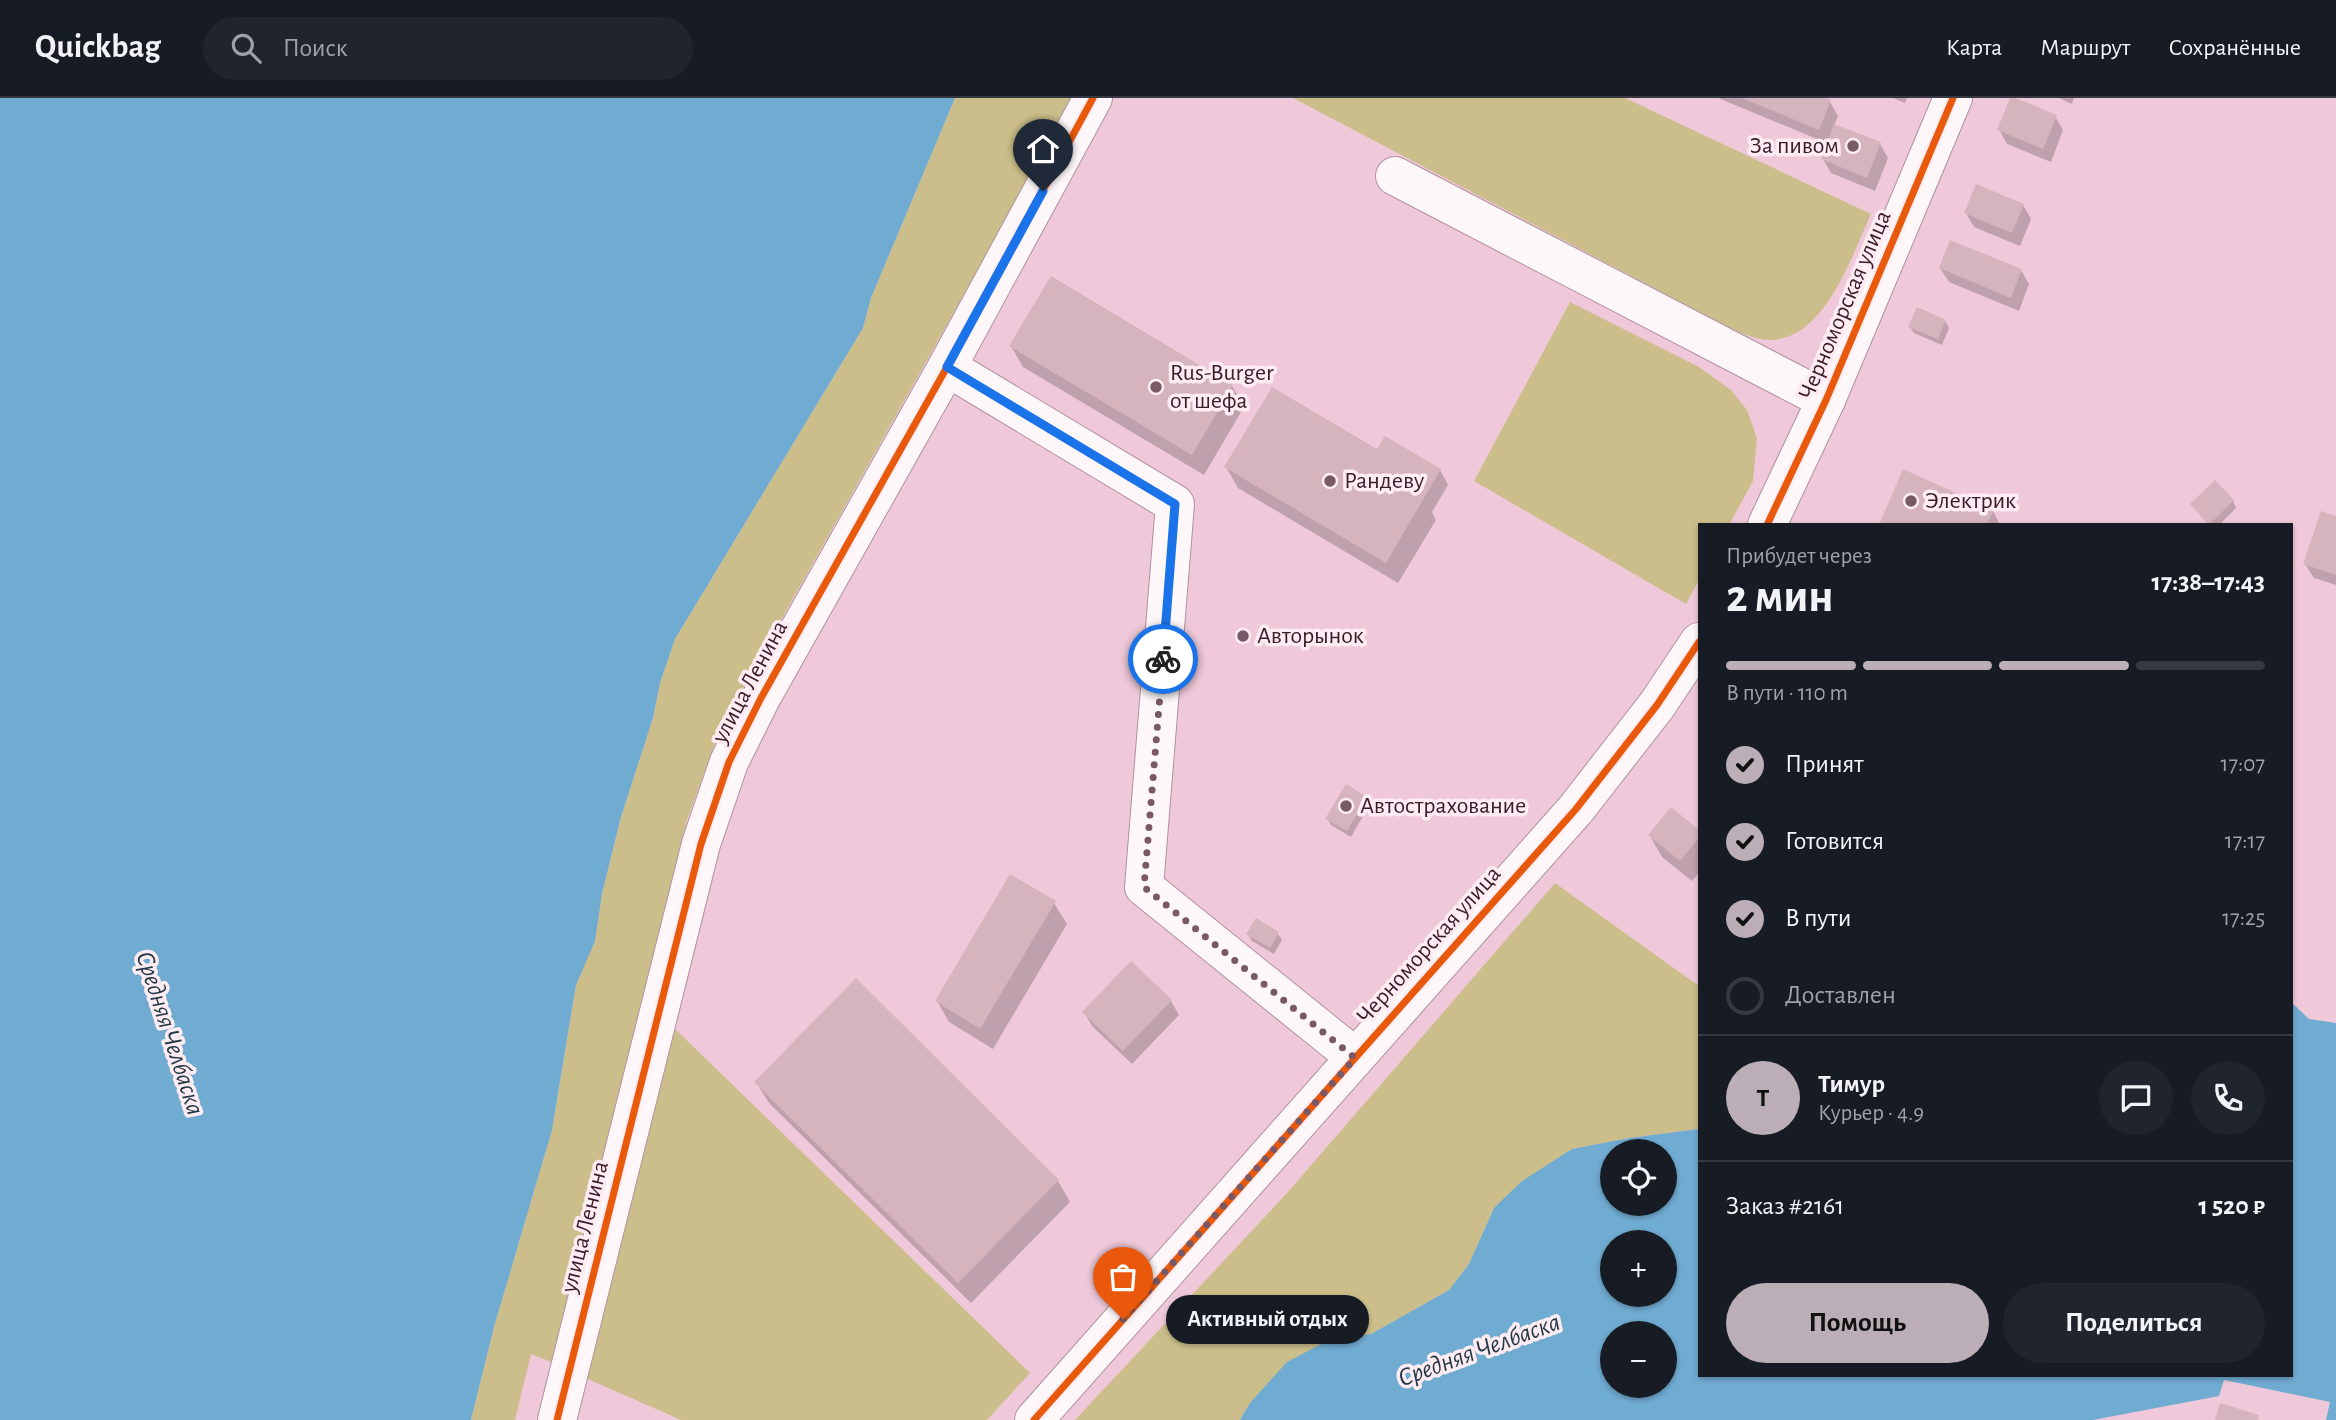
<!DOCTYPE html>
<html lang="ru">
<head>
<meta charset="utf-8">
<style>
  :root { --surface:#171b24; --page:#20242c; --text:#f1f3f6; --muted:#9ea1a6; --line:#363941; --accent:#bbaeb6 }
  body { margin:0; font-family:"Alegreya Sans",sans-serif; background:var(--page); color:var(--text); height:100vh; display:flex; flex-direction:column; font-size:26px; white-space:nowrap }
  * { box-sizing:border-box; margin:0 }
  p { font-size:23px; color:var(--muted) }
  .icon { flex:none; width:38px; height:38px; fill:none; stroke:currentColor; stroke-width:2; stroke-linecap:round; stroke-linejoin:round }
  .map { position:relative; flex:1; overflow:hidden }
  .sheet { position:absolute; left:1698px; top:425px; width:595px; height:854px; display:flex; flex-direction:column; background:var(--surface); border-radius:0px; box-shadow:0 2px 5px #0004 }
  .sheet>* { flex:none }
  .fabs { position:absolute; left:1600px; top:1041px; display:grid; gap:14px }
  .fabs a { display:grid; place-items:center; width:77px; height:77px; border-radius:50%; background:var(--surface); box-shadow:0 2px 5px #0004; font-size:35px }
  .pin { position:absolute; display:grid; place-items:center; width:60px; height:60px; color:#fff; margin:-72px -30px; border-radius:50% 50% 50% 0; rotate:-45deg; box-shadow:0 0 7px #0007 }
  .pin .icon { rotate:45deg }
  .courier { position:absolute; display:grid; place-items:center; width:70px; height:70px; margin:-35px; border:5px solid #1a73e8; border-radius:50%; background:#fff; color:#222; box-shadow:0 2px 9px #0007 }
  .bubble { position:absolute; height:49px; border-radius:24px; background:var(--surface); box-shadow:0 2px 5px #0004; font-size:23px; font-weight:600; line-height:49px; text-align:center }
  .head em { font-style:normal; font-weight:600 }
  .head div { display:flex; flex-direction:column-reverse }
  .head { display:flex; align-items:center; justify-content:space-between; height:119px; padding:0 28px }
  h1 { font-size:46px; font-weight:600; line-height:52px }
  .bar { display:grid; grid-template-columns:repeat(4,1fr); gap:10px 7px; align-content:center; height:84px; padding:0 28px }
  .bar i { height:9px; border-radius:5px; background:var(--line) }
  .bar .active { background:var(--accent) }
  .bar p { grid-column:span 4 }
  .line { display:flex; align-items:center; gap:18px; padding:0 28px; border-top:2px solid var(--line) }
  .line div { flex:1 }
  .round { display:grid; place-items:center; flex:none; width:74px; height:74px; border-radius:37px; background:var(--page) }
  ol { padding:0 28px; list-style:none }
  li { display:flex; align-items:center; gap:21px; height:77px }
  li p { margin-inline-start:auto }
  li .icon { padding:7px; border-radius:50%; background:var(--accent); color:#111; stroke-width:4 }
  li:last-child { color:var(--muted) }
  li i { width:38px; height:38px; border:4px solid var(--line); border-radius:50% }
  .action { display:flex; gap:14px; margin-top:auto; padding:14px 28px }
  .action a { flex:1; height:80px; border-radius:42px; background:var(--accent); color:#111; font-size:28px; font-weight:600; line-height:80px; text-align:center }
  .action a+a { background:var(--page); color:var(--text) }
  header { display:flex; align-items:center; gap:42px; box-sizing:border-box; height:98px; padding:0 35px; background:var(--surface); border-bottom:2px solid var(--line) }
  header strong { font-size:33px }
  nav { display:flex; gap:38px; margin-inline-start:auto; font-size:24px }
  .search { width:490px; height:63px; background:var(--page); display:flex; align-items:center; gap:18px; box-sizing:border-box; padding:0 24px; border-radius:38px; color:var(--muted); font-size:26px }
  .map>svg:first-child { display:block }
  .green { fill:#cbbe8a }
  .water { fill:#70abd1; fill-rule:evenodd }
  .shadow { fill:#0003 }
  .building { fill:#d6b4be }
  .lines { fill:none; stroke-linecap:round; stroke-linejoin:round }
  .minor-casing { stroke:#b1919f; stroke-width:40 }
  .minor { stroke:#fdf7f9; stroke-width:38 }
  .cycleway-casing { stroke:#feecf3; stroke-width:11 }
  .cycleway { stroke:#e8590c; stroke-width:7 }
  .done { stroke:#7a5967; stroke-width:7; stroke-dasharray:0 12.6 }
  .route { stroke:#1a73e8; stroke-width:9 }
  .poi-dot { fill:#7a5967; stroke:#feecf3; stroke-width:2.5 }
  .labels { text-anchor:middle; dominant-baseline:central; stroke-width:7; stroke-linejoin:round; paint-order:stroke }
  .poi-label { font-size:24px; fill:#3b1c2a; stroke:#feecf3; text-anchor:start }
  .street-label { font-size:24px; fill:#3b1c2a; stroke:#feecf3 }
  .water-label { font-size:26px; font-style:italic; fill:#223844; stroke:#feecf3 }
</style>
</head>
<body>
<header>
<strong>Quickbag</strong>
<div class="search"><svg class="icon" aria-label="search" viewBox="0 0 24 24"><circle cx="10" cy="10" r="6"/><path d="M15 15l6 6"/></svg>Поиск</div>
<nav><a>Карта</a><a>Маршрут</a><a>Сохранённые</a></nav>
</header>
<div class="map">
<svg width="2336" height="1322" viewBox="0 0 2336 1322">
  <rect width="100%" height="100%" fill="#efc9d9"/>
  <!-- green -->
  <g class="green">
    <path d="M 955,0 L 1074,0 L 748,581 L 715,645 L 687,722 L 551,1264 L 531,1256 L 515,1322 L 471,1322 L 494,1229 L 552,1032 L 576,887 L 594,843 L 602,796 L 621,719 L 653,620 L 660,585 L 675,541 L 863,230 L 871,200 Z"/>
    <path d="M 1293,0 L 1625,0 L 1871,116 C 1851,159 1822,252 1760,241 C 1751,239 1742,235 1734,232 Z"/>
    <path d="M 1570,204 L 1699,269 L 1731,292 L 1747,312 L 1757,340 L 1753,383 L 1729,427 L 1699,427 L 1699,482 L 1686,506 L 1474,383 Z"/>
    <path d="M 1555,785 L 1699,888 L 1699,1031 L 1629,1040 L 1572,1051 L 1494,1110 L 1469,1166 L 1449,1192 L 1371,1236 L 1329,1242 L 1250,1305 L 1240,1322 L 1075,1322 L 1288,1094 Z"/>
    <path d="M 671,927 L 1030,1275 L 987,1322 L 681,1322 L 581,1278 Z"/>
  </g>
  <!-- water -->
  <g class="water">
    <path d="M 0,0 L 955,0 L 871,200 L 863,230 L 675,541 L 660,585 L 653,620 L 621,719 L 602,796 L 595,843 L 576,887 L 552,1032 L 494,1229 L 471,1322 L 0,1322 Z"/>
    <path d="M 2291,904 L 2309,921 L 2336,925 L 2336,1322 L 2326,1322 L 2330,1304 L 2224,1282 L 2219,1298 L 2093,1322 L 1240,1322 L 1250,1305 L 1287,1264 L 1329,1242 L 1371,1236 L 1449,1192 L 1469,1166 L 1494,1110 L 1522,1083 L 1572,1051 L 1629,1040 L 1699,1031 L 1699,1278 L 2291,1278 ZM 1612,1054 L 1664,1054 L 1664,1106 L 1612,1106 ZM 1612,1144 L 1664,1144 L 1664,1197 L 1612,1197 ZM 1612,1236 L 1664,1236 L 1664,1288 L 1612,1288 Z"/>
  </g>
  <!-- shadow -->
  <g class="shadow">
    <path d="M 1718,0 L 1821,0 L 1830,4 L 1838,18 L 1834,28 L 1880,46 L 1888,60 L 1875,93 L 1831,75 L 1823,61 L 1829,46 Z"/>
    <path d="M 1893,0 L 1907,0 L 1905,5 Z"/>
    <path d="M 2012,0 L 2055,18 L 2063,32 L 2051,64 L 2007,46 L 1999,31 Z"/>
    <path d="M 2059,0 L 2074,0 L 2072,6 Z"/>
    <path d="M 2023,107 L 2031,121 L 2020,148 L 1974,129 L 1966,115 Z"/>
    <path d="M 1940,170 L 2021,172 L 2029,186 L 2019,213 L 1949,184 Z"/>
    <path d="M 1945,223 L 1949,230 L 1942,247 L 1914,235 L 1910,229 Z"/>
    <path d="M 1011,248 L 1232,288 L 1244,309 L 1204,377 L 1023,269 Z"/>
    <path d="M 1378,353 L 1440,372 L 1448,387 L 1432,414 L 1436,422 L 1398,485 L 1238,390 L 1226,369 Z"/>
    <path d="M 2233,403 L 2236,410 L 2219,427 L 2209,427 L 2192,406 Z"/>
    <path d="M 1993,413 L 2000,427 L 1881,427 Z"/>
    <path d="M 2336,420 L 2336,487 L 2314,480 L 2305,466 Z"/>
    <path d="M 1366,700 L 1370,706 L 1351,739 L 1331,727 L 1327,721 Z"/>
    <path d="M 1671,711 L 1699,734 L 1699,775 L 1692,783 L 1662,759 L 1650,738 Z"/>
    <path d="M 1054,805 L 1067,826 L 993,951 L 949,924 L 937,903 Z"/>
    <path d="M 1256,823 L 1278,836 L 1282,842 L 1274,856 L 1252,843 L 1248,836 Z"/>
    <path d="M 1171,903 L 1179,917 L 1132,966 L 1092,928 L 1084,914 Z"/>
    <path d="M 756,984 L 1058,1083 L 1070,1104 L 971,1205 L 769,1005 Z"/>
  </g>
  <!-- building -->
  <g class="building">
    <path d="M 1742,0 L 1826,0 L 1831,2 L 1819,32 Z"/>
    <path d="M 2010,0 L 2016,0 L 2057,17 L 2043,51 L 1997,32 Z"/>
    <path d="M 1834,26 L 1881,44 L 1867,80 L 1821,61 Z"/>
    <path d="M 1976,86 L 2024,106 L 2012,135 L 1964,115 Z"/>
    <path d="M 1950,142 L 2022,171 L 2011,200 L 1939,170 Z"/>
    <path d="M 1051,178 L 1233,287 L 1192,357 L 1009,248 Z"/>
    <path d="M 1917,209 L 1946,222 L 1938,241 L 1908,229 Z"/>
    <path d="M 1272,289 L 1377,351 L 1385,338 L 1441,371 L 1386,465 L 1224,369 Z"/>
    <path d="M 1903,371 L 1994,412 L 1987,427 L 1879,427 Z"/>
    <path d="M 2215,382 L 2234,402 L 2209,427 L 2190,406 Z"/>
    <path d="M 2321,413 L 2336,418 L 2336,477 L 2303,466 Z"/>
    <path d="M 1346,686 L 1367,699 L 1347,733 L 1325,721 Z"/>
    <path d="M 1671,709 L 1699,732 L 1699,740 L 1680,763 L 1648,737 Z"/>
    <path d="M 1010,776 L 1056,803 L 980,931 L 935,903 Z"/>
    <path d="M 1256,820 L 1279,834 L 1270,850 L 1246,836 Z"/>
    <path d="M 1131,863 L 1172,902 L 1123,953 L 1082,914 Z"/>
    <path d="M 856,880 L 1059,1082 L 958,1185 L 754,984 Z"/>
    <path d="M 2220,1305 L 2259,1317 L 2258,1322 L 2215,1322 Z"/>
  </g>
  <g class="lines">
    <!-- minor casing -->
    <g class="minor-casing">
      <g id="minor">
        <path d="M 1395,78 L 1826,302"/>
        <path d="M 947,269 L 1175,406 L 1144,789 L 1355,959"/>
        <path d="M 1767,427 L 1826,302 L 1953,0"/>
        <path d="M 557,1322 L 701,746 L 729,664 L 761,600 L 947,269 L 1093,0"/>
        <path d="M 1034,1322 L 1576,711 L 1657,607 L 1699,544"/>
      </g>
    </g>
    <!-- minor -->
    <use href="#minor" class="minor"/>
    <!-- cycleway casing -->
    <g class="cycleway-casing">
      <g id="cycleway">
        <path d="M 1767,427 L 1826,302 L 1953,0"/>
        <path d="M 557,1322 L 701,746 L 729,664 L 761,600 L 947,269 L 1093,0"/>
        <path d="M 1034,1322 L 1576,711 L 1657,607 L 1699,544"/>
      </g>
    </g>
    <!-- cycleway -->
    <use href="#cycleway" class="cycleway"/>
  </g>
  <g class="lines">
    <!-- done -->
    <path class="done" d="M 1123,1221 L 1355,960 L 1144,789 L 1163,561"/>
    <!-- route -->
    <path class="route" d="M 1043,93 L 947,269 L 1175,406 L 1163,561"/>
  </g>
  <!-- markers -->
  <g class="poi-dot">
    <circle cx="1853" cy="48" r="7"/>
    <circle cx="1156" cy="289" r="7"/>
    <circle cx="1330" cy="383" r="7"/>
    <circle cx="1911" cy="403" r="7"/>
    <circle cx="1243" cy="538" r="7"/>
    <circle cx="1346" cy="708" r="7"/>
  </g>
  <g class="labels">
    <!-- poi labels -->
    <g class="poi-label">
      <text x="1839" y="48" text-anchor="end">За пивом</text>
      <text x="1170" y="275">Rus-Burger<tspan x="1170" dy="28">от шефа</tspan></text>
      <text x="1344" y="383">Рандеву</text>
      <text x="1925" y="403">Электрик</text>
      <text x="1257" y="538">Авторынок</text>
      <text x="1360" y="708">Автострахование</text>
    </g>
    <!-- street labels -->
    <g class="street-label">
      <text transform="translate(1845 207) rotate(-67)">Черноморская улица</text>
      <text transform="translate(750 584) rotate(-62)">улица Ленина</text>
      <text transform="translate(1429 847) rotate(-48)">Черноморская улица</text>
      <text transform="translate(585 1129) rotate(-76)">улица Ленина</text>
    </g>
    <!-- water labels -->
    <g class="water-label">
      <text transform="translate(170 935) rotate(72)">Средняя Челбаска</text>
      <text transform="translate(1479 1252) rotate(-20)">Средняя Челбаска</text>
    </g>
  </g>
</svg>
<div class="fabs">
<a><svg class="icon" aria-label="locate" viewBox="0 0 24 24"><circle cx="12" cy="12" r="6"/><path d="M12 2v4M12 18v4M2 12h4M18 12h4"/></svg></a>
<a>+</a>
<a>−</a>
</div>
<div class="pin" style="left:1123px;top:1221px;background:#ea580c"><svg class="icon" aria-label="bag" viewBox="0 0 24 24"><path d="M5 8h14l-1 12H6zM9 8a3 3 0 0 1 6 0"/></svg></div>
<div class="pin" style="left:1043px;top:93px;background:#1f2937"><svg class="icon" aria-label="home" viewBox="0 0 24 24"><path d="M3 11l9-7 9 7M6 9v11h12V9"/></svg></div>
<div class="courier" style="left:1163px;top:561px"><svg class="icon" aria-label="bike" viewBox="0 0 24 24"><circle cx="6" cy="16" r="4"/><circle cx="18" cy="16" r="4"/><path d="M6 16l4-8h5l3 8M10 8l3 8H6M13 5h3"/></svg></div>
<div class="bubble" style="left:1166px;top:1197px;width:203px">Активный отдых</div>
<section class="sheet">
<div class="head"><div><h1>2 мин</h1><p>Прибудет через</p></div><em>17:38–17:43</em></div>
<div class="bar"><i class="active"></i><i class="active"></i><i class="active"></i><i></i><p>В пути · 110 m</p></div>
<ol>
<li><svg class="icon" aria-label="check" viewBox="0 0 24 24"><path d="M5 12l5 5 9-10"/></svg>Принят<p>17:07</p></li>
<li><svg class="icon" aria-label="check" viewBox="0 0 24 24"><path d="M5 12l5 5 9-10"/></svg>Готовится<p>17:17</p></li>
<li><svg class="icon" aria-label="check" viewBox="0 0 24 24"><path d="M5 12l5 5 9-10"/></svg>В пути<p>17:25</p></li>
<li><i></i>Доставлен</li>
</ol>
<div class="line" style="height:126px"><b class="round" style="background:var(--accent);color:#111">Т</b><div><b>Тимур</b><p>Курьер · 4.9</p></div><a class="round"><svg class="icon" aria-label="chat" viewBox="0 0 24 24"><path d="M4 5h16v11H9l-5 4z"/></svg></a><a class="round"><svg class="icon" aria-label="phone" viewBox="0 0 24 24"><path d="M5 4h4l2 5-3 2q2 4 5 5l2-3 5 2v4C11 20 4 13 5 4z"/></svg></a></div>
<div class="line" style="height:91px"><div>Заказ #2161</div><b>1 520 ₽</b></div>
<div class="action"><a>Помощь</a><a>Поделиться</a></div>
</section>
</div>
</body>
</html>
